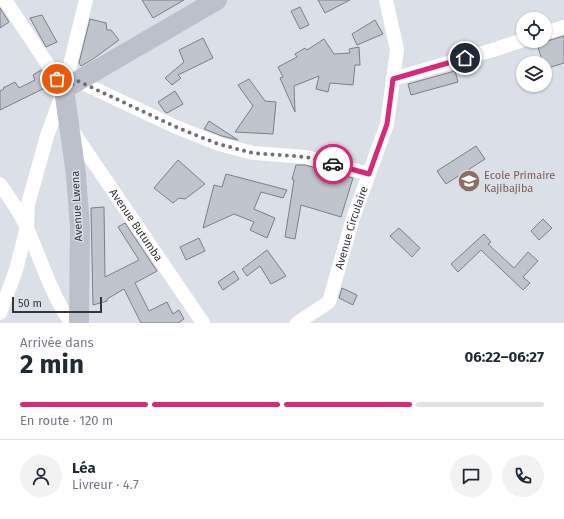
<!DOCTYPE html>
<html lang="fr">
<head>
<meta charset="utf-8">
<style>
  :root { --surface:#fff; --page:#f2f2f3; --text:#1f2937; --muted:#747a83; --line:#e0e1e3; --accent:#db2777 }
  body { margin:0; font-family:"Fira Sans",sans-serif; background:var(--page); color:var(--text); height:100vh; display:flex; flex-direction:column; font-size:15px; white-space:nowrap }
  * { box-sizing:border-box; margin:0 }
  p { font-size:13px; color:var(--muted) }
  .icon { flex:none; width:22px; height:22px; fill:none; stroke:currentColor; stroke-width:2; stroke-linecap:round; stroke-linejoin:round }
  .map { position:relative; height:323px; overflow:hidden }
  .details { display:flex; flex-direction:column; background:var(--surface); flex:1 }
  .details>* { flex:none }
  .tools { position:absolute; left:516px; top:12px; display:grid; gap:8px }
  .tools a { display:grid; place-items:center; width:36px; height:36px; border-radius:50%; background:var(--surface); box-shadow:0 1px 3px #0004; font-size:20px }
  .scale { position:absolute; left:12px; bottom:10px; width:90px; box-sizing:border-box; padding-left:4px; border:2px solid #343639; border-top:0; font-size:11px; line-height:14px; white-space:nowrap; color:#343639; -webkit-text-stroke:3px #dadfe8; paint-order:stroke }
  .pin { position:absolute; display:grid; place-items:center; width:34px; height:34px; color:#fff; margin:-17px; border:2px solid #fff; border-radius:50%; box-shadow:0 1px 4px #0007 }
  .courier { position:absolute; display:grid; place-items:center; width:40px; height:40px; margin:-20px; border:3px solid #db2777; border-radius:50%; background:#fff; color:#222; box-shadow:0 1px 5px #0007 }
  .head em { font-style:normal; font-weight:700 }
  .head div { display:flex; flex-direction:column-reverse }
  .head { display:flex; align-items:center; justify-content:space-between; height:68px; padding:0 20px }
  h1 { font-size:26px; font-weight:700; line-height:30px }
  .bar { display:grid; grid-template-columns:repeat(4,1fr); gap:6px 4px; align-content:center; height:48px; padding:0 20px }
  .bar i { height:5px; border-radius:3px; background:var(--line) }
  .bar .current { background:var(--accent) }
  .bar p { grid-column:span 4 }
  .line { display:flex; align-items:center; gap:10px; padding:0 20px; border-top:1px solid var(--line) }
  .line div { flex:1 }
  .round { display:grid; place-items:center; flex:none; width:42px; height:42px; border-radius:21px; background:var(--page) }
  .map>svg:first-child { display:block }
  .building { fill:#c0c5cd; stroke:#7b8088 }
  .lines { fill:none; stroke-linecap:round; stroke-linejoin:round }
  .street { stroke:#fff; stroke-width:14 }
  .secondary { stroke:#bcc0ca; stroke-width:20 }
  .done { stroke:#6e7176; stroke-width:4; stroke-dasharray:0 7.2 }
  .route { stroke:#db2777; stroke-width:5 }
  .labels { text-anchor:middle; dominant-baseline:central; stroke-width:3; stroke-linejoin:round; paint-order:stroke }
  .education-label { font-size:11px; fill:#785e54; stroke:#dadfe8; text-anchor:start }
  .street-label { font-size:11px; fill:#343639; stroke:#dadfe8 }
</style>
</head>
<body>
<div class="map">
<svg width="564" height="323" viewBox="0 0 564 323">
  <rect width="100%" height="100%" fill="#dadfe8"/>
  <!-- building -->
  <g class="building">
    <path d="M 142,0 L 184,0 L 153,18 Z"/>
    <path d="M 318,0 L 350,0 L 325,13 Z"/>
    <path d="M 300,7 L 309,25 L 300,29 L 291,11 Z"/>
    <path d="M 0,8 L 9,22 L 0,28 Z"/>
    <path d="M 42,15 L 57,42 L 46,47 L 30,18 Z"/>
    <path d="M 90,19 L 106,23 L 107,30 L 111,30 L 119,40 L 93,59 L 81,66 L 79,63 Z"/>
    <path d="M 375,20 L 383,34 L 357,45 L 352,34 Z"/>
    <path d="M 564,36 L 564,63 L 545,69 L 545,63 L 543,63 L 537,44 Z"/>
    <path d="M 203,38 L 213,58 L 178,75 L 181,78 L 172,85 L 165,78 L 184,62 L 179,50 Z"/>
    <path d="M 324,39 L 334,54 L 350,53 L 349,49 L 359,47 L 360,65 L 355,65 L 353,85 L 330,83 L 328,92 L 316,89 L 319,76 L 294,86 L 295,112 L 280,78 L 283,77 L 278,67 L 297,57 L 295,54 L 305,48 L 307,50 Z"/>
    <path d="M 41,70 L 51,85 L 0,110 L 0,91 L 4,89 L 3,88 L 15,82 L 19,88 L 35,80 L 33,75 Z"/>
    <path d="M 455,71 L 458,82 L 411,95 L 408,84 Z"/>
    <path d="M 249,79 L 265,101 L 276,102 L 273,134 L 235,132 L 253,106 L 238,85 Z"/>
    <path d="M 175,91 L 183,104 L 167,113 L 165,112 L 158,102 Z"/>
    <path d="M 209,121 L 238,140 L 222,136 L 204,129 Z"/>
    <path d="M 476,146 L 485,159 L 446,184 L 437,171 Z"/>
    <path d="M 178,160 L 205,184 L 185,199 L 179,198 L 173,203 L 154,188 Z"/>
    <path d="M 296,165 L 305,165 L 353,178 L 341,217 L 301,205 L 295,239 L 285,237 L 294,180 L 292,179 Z"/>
    <path d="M 226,174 L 287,190 L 283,198 L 261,192 L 254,209 L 275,218 L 267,238 L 250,230 L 254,222 L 234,214 L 203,228 L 214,185 L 222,187 Z"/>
    <path d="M 104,207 L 105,277 L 139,260 L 118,227 L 125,223 L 157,271 L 135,283 L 149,311 L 167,302 L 173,314 L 179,310 L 184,319 L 178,323 L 141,323 L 124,289 L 107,299 L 107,301 L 93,305 L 91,208 Z"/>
    <path d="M 543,219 L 552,228 L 539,240 L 531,231 Z"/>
    <path d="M 399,228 L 420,248 L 412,257 L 390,236 Z"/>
    <path d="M 484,234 L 491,242 L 488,244 L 514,268 L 528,252 L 538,261 L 523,277 L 530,283 L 523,290 L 481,250 L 458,272 L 451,264 Z"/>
    <path d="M 199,238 L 205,251 L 186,260 L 180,247 Z"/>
    <path d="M 267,250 L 286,276 L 271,284 L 260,266 L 247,276 L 242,269 Z"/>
    <path d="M 234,271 L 239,279 L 223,290 L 218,282 Z"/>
    <path d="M 342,288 L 357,295 L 353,305 L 339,298 Z"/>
  </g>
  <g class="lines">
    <!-- street -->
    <g class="street">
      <path d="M 5,0 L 64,89"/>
      <path d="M 545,33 L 564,27"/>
      <path d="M 393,79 L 493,50 L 523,40"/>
      <path d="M 78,81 L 176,127 L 219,144 L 253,153 L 306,157 L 369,174"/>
      <path id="s1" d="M 71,129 L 203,323"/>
      <path d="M 0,184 C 9,198 21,213 27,228 C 41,260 51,294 71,323"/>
      <path d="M 0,313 L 16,270 L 27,227 L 28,204 L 47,136 L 64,89 L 86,0"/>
      <path id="s2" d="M 297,323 L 329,302 L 353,218 L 387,124 L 397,50 L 386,0"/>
    </g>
    <!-- secondary -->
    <path class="secondary" d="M 79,323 L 80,228 L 76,175 L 64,89 L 217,0"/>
  </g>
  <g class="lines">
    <!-- done -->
    <path class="done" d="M 57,79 L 64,89 L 78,81 L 176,127 L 218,144 L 253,153 L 306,157 L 333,164"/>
    <!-- route -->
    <path class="route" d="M 333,164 L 369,174 L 387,124 L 393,79 L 465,58"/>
  </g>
  <!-- icons -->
  <defs>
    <g id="school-disc" transform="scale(1.15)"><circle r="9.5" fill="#8d6e63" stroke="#dadfe8"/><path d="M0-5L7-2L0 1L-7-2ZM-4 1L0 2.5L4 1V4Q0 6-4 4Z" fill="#fff"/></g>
  </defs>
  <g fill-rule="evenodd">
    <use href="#school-disc" x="469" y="181"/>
  </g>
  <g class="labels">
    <!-- education labels -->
    <g class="education-label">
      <text x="484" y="175">Ecole Primaire<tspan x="484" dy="13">Kajibajiba</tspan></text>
    </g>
    <!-- street labels -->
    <g class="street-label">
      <text transform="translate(77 206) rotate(-93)">Avenue Lwena</text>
      <text stroke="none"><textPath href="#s1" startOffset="116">Avenue Butumba</textPath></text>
      <text stroke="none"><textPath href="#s2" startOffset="116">Avenue Circulaire</textPath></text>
    </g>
  </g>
</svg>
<div class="tools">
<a><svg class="icon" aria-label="locate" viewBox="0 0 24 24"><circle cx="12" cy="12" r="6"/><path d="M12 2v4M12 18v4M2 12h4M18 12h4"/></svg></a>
<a><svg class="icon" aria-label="layers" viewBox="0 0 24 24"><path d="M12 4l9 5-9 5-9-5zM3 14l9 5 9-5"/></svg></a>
</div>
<div class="scale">50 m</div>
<div class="pin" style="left:57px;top:79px;background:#ea580c"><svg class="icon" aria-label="bag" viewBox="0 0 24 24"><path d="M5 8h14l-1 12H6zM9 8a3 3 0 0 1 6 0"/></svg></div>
<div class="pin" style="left:465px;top:58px;background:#1f2937"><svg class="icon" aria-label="home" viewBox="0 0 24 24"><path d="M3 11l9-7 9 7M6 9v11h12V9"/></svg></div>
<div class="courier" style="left:333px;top:164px"><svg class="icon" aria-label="car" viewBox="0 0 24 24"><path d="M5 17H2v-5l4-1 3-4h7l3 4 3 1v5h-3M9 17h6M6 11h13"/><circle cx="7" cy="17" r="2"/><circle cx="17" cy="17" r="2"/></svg></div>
</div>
<section class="details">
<div class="head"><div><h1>2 min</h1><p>Arrivée dans</p></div><em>06:22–06:27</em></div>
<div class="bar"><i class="current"></i><i class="current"></i><i class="current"></i><i></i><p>En route · 120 m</p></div>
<div class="line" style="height:72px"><a class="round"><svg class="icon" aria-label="person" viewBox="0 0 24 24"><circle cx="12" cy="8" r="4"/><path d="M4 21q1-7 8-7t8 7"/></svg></a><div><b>Léa</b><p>Livreur · 4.7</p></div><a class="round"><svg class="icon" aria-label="chat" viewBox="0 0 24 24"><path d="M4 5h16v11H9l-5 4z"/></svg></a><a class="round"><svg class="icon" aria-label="phone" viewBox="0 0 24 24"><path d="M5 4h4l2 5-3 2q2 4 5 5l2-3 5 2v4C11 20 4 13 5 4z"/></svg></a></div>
</section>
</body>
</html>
